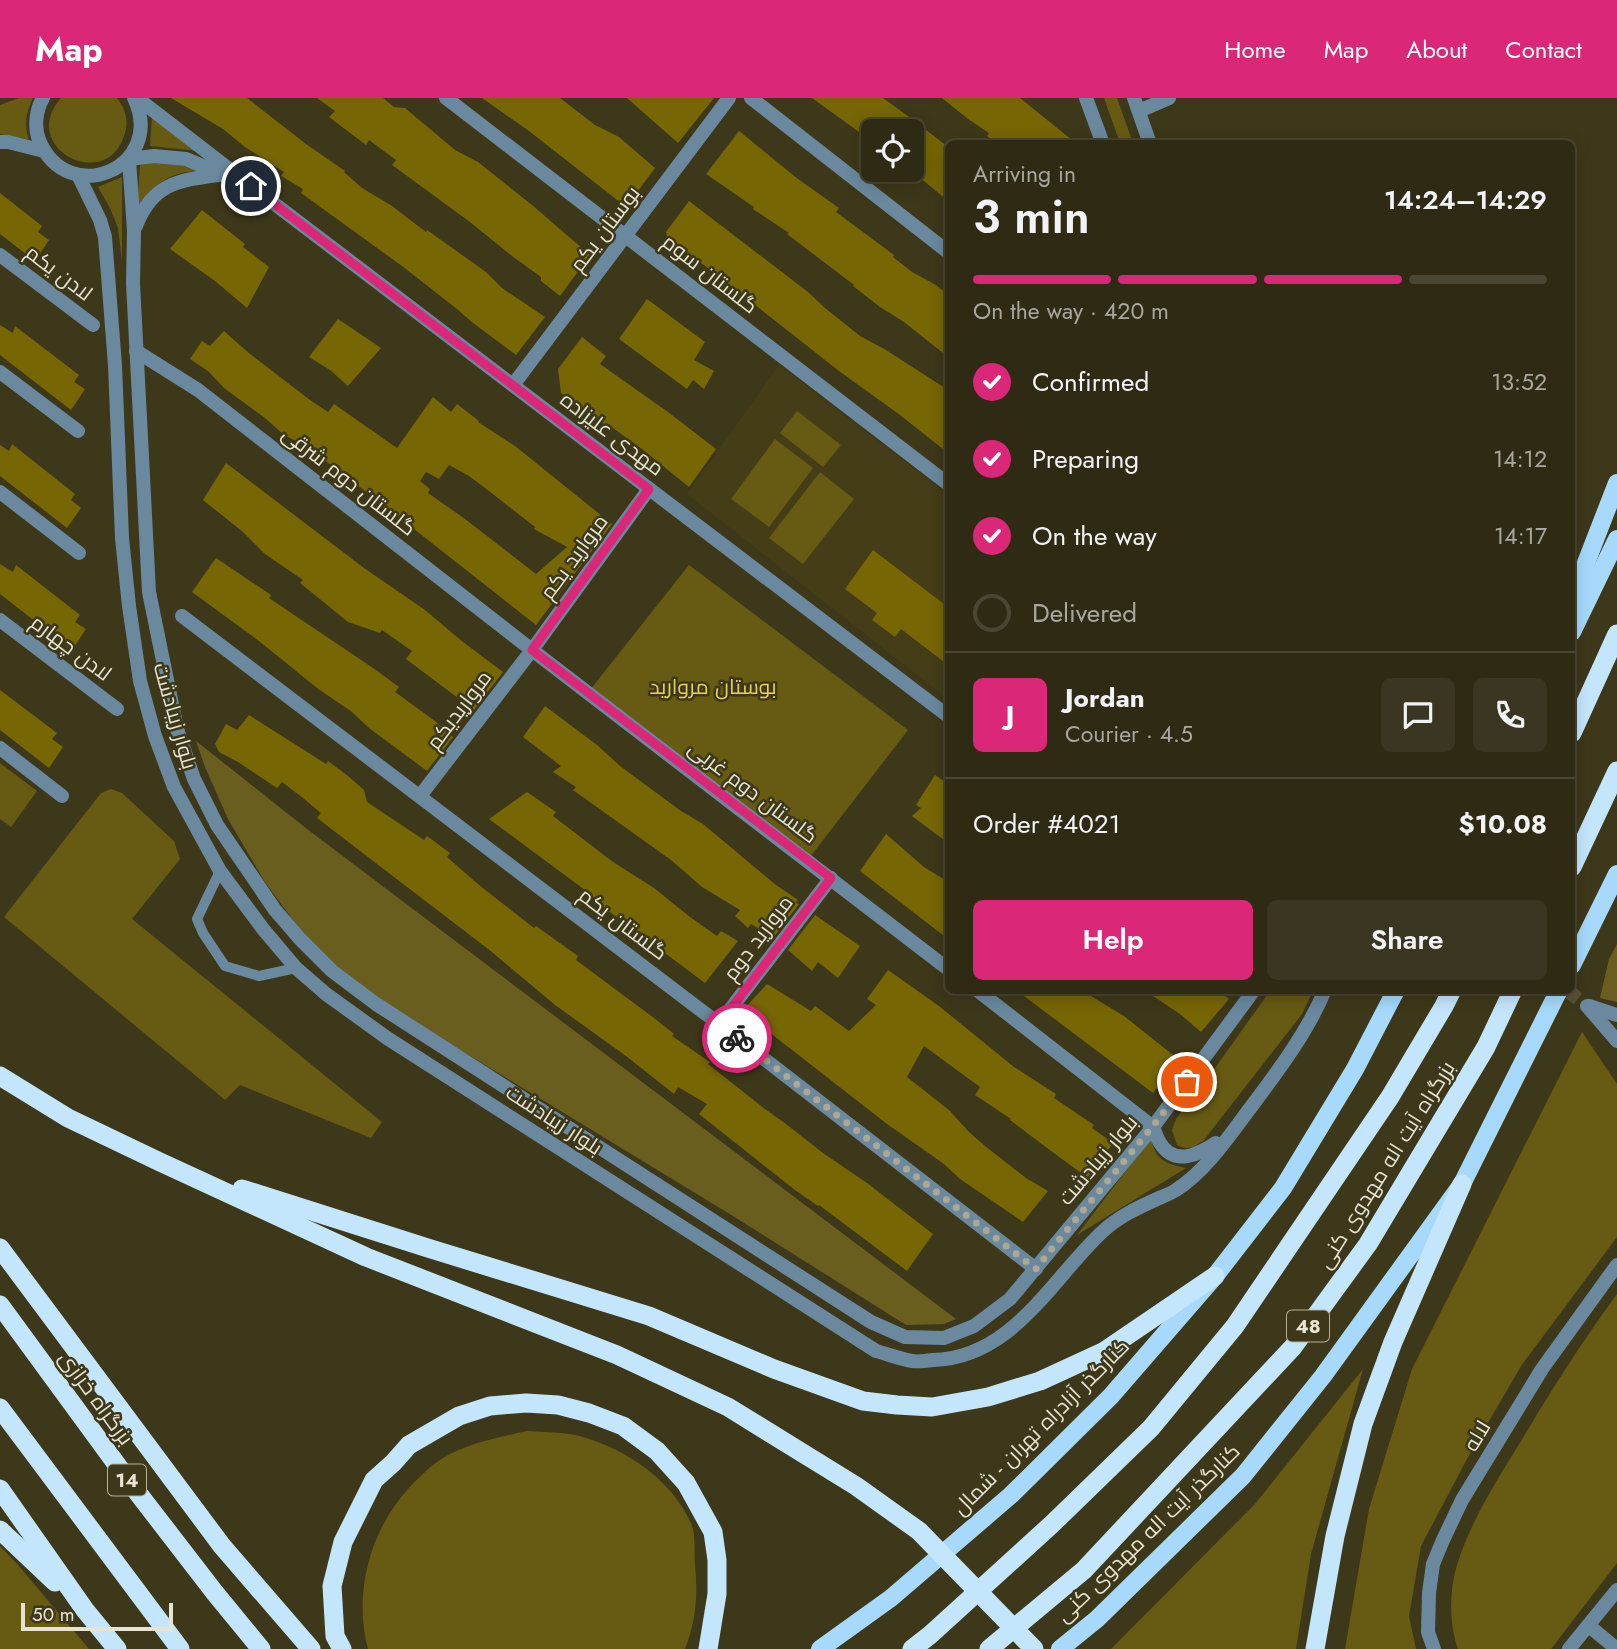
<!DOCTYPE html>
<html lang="en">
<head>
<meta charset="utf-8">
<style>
  :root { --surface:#2e2a14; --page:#3a3622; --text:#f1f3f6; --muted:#a7a7a0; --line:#494634; --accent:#db2777 }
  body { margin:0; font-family:Jost,Cairo,sans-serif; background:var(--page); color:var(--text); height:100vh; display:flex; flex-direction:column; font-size:26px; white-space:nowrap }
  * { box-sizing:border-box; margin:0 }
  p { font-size:23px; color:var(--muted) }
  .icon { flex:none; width:38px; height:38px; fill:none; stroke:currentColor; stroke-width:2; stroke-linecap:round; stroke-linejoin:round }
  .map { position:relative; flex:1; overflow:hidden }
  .sheet { position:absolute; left:945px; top:42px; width:630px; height:854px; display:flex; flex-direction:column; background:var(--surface); border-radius:10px; box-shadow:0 4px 18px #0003,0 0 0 2px var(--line) }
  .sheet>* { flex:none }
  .tools { position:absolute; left:861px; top:21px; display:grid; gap:14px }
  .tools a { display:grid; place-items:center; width:63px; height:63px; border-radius:10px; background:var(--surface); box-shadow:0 4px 18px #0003,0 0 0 2px var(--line); font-size:35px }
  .scale { position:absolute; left:21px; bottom:18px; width:152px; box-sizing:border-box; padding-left:7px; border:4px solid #e7e4d3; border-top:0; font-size:19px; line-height:24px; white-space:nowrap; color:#e7e4d3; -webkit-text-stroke:5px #3e381a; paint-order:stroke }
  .pin { position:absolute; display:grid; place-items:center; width:60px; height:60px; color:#fff; margin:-30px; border:4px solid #fff; border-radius:50%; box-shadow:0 2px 7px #0007 }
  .courier { position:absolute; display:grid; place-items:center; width:70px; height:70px; margin:-35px; border:5px solid #db2777; border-radius:50%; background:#fff; color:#222; box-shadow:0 2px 9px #0007 }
  .head em { font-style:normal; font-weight:600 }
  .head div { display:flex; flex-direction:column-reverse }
  .head { display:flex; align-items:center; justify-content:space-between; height:119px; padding:0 28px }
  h1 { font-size:46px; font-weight:600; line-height:52px }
  .bar { display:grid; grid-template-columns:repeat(4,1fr); gap:10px 7px; align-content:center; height:84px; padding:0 28px }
  .bar i { height:9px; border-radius:5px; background:var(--line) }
  .bar .selected { background:var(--accent) }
  .bar p { grid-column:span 4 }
  .line { display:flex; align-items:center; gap:18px; padding:0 28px; border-top:2px solid var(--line) }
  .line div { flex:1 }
  .round { display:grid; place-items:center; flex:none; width:74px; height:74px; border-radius:10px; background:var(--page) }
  ol { padding:0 28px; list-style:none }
  li { display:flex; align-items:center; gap:21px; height:77px }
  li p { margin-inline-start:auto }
  li .icon { padding:7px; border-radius:50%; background:var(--accent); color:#fff; stroke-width:4 }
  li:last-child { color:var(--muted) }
  li i { width:38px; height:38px; border:4px solid var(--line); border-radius:50% }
  .primary-button { display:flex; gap:14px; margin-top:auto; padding:14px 28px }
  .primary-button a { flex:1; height:80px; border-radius:10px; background:var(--accent); color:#fff; font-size:28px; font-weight:600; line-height:80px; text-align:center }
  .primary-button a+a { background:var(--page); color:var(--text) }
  header { display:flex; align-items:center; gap:42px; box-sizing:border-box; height:98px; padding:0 35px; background:var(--accent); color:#fff }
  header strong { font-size:33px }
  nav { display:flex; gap:38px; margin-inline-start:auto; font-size:24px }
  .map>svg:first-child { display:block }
  .built { fill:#443d17 }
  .green { fill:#675a12 }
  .forest { fill:#6a5e1f }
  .building { fill:#766604; fill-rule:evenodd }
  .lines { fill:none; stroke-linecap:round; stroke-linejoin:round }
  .tertiary-tunnel { stroke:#575236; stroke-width:14; stroke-dasharray:14 7; stroke-linecap:butt }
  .service { stroke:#6a899e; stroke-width:10 }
  .minor { stroke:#6a899e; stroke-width:14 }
  .tertiary { stroke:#6a899e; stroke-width:14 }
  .primary { stroke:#a6d9fb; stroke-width:18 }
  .trunk { stroke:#c4e6fc; stroke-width:19 }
  .done { stroke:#aca892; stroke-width:7; stroke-dasharray:0 12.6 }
  .route { stroke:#db2777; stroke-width:9 }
  .labels { text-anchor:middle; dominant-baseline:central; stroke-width:5; stroke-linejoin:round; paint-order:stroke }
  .shield { fill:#3e381a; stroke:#b4b09c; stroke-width:2 }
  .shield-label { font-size:19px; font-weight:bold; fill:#e7e4d3 }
  .street-label { font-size:21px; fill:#e7e4d3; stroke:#3e381a }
  .park-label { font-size:21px; fill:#e6cf60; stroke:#3e381a }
</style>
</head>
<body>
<header>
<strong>Map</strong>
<nav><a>Home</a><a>Map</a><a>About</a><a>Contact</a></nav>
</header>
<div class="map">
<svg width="1617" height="1551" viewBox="0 0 1617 1551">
  <rect width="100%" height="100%" fill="#3e381a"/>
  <!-- built -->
  <path class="built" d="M 779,267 L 948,397 L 948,601 L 687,396 Z"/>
  <!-- green -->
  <g class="green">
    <path d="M 19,0 L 33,0 C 26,14 24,27 29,42 L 0,36 L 0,7 Z"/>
    <path d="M 61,0 L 117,0 C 125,10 129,23 125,35 C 108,97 17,50 61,0 Z"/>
    <path d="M 1104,0 L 1117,0 L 1133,45 L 1120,45 Z"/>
    <path d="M 152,18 L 199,53 L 150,48 Z"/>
    <path d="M 147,65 C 164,65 184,66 201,73 C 169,73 156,86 137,109 L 140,67 Z"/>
    <path d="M 122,79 L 122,163 L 118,130 L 110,110 L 98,89 Z"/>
    <path d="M 797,313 L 841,347 L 823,369 L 780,335 Z"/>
    <path d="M 775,341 L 813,370 L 769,429 L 731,401 Z"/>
    <path d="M 820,374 L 854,401 L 803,466 L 769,440 Z"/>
    <path d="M 689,467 L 908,632 L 807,763 L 586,597 Z"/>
    <path d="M 0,665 L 37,693 L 11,729 L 0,721 Z"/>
    <path d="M 111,691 L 122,695 L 174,743 L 180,761 L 132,821 L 382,1024 L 371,1040 L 240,987 L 225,1002 L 4,819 L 101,695 Z"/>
    <path d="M 1270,893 L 1313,893 L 1302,916 L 1204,1042 C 1195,1049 1187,1053 1177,1047 L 1172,1032 L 1176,1021 L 1210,977 Z"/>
    <path d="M 1582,934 L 1617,986 L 1617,1139 L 1521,1268 L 1467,1361 L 1421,1448 L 1409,1518 L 1416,1551 L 1345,1551 L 1369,1411 L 1412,1271 Z"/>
    <path d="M 1151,1040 C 1155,1062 1166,1066 1186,1070 L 1077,1137 Z"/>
    <path d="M 1617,1196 L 1617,1465 L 1551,1551 L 1458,1551 C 1449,1525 1449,1493 1457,1467 C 1470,1425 1495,1385 1518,1348 C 1549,1296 1581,1245 1617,1196 Z"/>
    <path d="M 1363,1271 L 1311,1456 L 1296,1551 L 1111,1551 L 1255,1406 Z"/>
    <path d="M 527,1333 C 544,1334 563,1334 580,1338 C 626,1351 671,1381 691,1425 C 696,1436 694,1454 695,1467 C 698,1496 696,1524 685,1551 L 368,1551 C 353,1495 370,1433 408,1391 C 421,1377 433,1365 450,1356 C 474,1344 500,1339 527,1333 Z"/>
    <path d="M 0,1448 L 18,1467 L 89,1551 L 0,1551 Z"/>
  </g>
  <!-- forest -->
  <g class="forest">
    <path d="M 196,643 L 307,731 L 956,1221 L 944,1226 L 906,1227 L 733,1118 L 393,911 L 339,873 L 298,829 L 265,784 L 228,721 L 205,669 Z"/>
    <path d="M 1617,846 L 1617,904 L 1600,900 L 1609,861 Z"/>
  </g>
  <!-- building -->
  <g class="building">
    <path d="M 171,0 L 247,0 L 306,46 L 345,73 L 344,74 L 362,90 L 392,108 L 426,134 L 427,132 L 486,174 L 502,190 L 545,219 L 516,257 L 473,225 L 457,211 L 402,168 L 301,95 L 303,91 L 281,78 L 284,74 L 245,49 L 223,31 Z"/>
    <path d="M 317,0 L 383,0 L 394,9 L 405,10 L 455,52 L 478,64 L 532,107 L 590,157 L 560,198 L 541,183 L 541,179 L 512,158 L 470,124 L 392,67 L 396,62 L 369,42 L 366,47 L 329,19 L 335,13 Z"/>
    <path d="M 482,0 L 560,0 L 595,27 L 619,39 L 655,70 L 626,109 L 529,33 Z"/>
    <path d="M 627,0 L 714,0 L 678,45 Z"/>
    <path d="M 812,0 L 883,0 L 912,21 L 948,49 L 948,103 L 912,73 L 912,33 L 873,33 L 873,44 Z"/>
    <path d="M 942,0 L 1020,0 L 1077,46 L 998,46 L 987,38 L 989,35 L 968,21 Z"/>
    <path d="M 739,33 L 798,81 L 839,110 L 836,114 L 894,157 L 893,159 L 912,174 L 936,187 L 948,197 L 948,259 L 904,224 L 880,209 L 853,188 L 854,187 L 787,136 L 789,135 L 753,111 L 754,109 L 706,76 Z"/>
    <path d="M 0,95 L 42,128 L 38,134 L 49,142 L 35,163 L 0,136 Z"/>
    <path d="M 689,103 L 808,194 L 825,210 L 860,238 L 886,252 L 948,292 L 948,355 L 900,317 L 839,273 L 704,167 L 668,144 L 666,134 Z"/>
    <path d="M 202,112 L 245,146 L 243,149 L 269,169 L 247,210 L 215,183 L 170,151 Z"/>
    <path d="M 647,201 L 705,244 L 694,262 L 714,273 L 704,291 L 693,282 L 687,291 L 619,241 Z"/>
    <path d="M 338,221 L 381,250 L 348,288 L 330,272 L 309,259 Z"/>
    <path d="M 0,227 L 13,235 L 15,228 L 79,277 L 74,284 L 85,291 L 71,312 L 0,257 Z"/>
    <path d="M 224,233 L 250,256 L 310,302 L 328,314 L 334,306 L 397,350 L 433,299 L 451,314 L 457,306 L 479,323 L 478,324 L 515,348 L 612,426 L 536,527 L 386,409 L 306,348 L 284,337 L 265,320 L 224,290 L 208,273 L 190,261 L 202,243 L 210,248 ZM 449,367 L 469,378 L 489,393 L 535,429 L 534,431 L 567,449 L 536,476 L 465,421 L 428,395 L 430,391 L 420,383 L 426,374 L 439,381 Z"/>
    <path d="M 582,239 L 606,258 L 600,266 L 668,314 L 716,351 L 689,389 L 642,351 L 606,325 L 605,327 L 561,295 L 558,271 Z"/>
    <path d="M 12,346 L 75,396 L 71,402 L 81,410 L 67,430 L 0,378 L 0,347 L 9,353 Z"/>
    <path d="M 226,365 L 364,470 L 425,512 L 463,544 L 503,574 L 474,612 L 406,561 L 412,553 L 382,532 L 380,535 L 348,524 L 300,485 L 303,482 L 265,456 L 243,434 L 203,402 Z"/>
    <path d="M 873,452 L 948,509 L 948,567 L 901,531 L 895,539 L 872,522 L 877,515 L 845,491 Z"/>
    <path d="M 216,460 L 271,497 L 269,500 L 376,572 L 399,589 L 395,594 L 435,623 L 453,639 L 427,673 L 369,630 L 352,614 L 317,590 L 259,543 L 192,494 Z"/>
    <path d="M 0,466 L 13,474 L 16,467 L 80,517 L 75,524 L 86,531 L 72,552 L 0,496 Z"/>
    <path d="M 0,592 L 57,635 L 52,641 L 63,649 L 49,670 L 0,632 Z"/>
    <path d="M 545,608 L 597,647 L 620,668 L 681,713 L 703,726 L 776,787 L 798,802 L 796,805 L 799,806 L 773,840 L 751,826 L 748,830 L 735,818 L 740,812 L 702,789 L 671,762 L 573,692 L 576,689 L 553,674 L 561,668 L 523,639 Z"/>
    <path d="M 249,617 L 326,666 L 328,663 L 348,678 L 364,692 L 367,704 L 424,742 L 427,738 L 450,755 L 447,759 L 479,787 L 534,830 L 536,828 L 578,858 L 576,862 L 654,920 L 674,936 L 672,938 L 710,964 L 708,966 L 765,1011 L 786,1026 L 823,1055 L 867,1085 L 933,1136 L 907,1173 L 819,1107 L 818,1108 L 795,1092 L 699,1016 L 707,1006 L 678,989 L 674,996 L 626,958 L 555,907 L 492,854 L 317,720 L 321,715 L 303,700 L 282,684 L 277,690 L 238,664 L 219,654 L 215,646 L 226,626 L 237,632 Z"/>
    <path d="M 935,677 L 948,686 L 948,745 L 912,718 L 921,710 L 916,707 Z"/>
    <path d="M 527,694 L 556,714 L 553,718 L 613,764 L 654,790 L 690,819 L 717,838 L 721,833 L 738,843 L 705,885 L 587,797 L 589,795 L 489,721 Z"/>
    <path d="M 886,736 L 924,769 L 948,784 L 948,841 L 860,773 Z"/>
    <path d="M 815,817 L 860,848 L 838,880 L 818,864 L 812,873 L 788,852 Z"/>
    <path d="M 888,872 L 939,908 L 1014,969 L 1056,996 L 1054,1000 L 1094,1027 L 1092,1030 L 1113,1045 L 1088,1080 L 1047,1050 L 1010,1022 L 1011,1021 L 975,997 L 980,989 L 924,948 L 907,979 L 949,1012 L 968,1033 L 985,1048 L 1026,1080 L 1048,1093 L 1023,1124 L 960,1081 L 944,1066 L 887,1026 L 742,913 L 767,886 L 811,913 L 815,908 L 849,933 L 876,907 L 867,901 Z"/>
    <path d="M 1016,892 L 1081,892 L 1124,918 L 1178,961 L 1153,995 Z"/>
    <path d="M 1144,892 L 1218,892 L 1229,901 L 1201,934 L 1180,916 Z"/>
  </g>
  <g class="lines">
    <!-- tertiary-tunnel -->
    <path class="tertiary-tunnel" d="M 1567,892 L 1587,908"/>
    <!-- service -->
    <path class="service" d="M 220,773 L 197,821 L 203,835 L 225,868 L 259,878 L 296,870"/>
    <!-- minor -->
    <g class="minor">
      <path d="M 446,0 L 948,386"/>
      <path d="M 751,0 L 948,154"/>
      <path d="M 1139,13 L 1169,0"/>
      <path d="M 0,157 L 93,227"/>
      <path d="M 136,253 L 198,292 L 532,552 L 948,871"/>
      <path d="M 0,274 L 78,333"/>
      <path d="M 0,394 L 79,455"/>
      <path d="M 182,518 L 719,926 L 1036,1171"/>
      <path d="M 0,522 L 117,611"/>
      <path d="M 0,650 L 62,698"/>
      <path d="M 420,698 L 532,552 L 649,391"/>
      <path d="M 977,892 L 1153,1029"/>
      <path d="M 719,926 L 831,780"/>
      <path d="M 1589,1528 L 1617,1551"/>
    </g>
    <!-- tertiary -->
    <g class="tertiary">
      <path d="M 43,0 C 36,12 34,29 39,42 C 68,112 167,69 134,0"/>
      <path d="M 137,0 L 251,88 L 948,618"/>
      <path d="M 1086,0 L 1103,46"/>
      <path d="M 1134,0 L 1150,46"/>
      <path d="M 0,44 L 8,44 L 44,53"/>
      <path d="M 78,77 L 100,122 L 105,139 L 115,267 L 122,440 L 129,508 L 140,583 L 155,638 L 174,689 L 220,773 L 263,831 L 296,870 L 326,896 L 387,940 L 876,1253 C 887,1256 900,1261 912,1263 C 918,1264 926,1263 933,1262 C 1012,1260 1051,1182 1102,1134 C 1118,1119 1137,1110 1157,1101 C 1163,1098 1170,1096 1176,1092 C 1205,1074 1230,1037 1251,1009 C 1278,973 1307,935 1325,892"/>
      <path d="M 251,88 L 186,61 L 154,58 L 129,61 L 134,133 L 133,185 L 149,494 L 177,631 L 194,681 L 217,727 L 275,812 L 300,841 L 332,873 L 376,906 L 871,1224 L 905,1239 L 944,1240 L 974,1228 L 1010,1201 L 1153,1029 L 1254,892"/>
      <path d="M 136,128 C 152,86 178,82 219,77"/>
      <path d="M 513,287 L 729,0"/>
      <path d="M 1587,908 L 1617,943"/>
      <path d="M 1589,908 L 1617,917"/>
      <path d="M 1153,1029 C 1155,1034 1157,1040 1160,1045 C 1175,1069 1199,1056 1216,1045"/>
      <path d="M 1434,1551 L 1428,1534 L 1429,1495 L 1433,1466 L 1443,1442 L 1462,1402 L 1542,1271 L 1617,1167"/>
      <path d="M 1569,1551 L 1617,1492"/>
    </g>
    <!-- primary -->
    <g class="primary">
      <path d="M 1572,501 L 1617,385"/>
      <path d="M 1572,534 L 1617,441"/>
      <path d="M 1572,867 L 1617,776"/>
      <path d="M 820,1551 L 891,1500 L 1011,1397 L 1111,1298 L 1215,1178 L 1283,1090 L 1355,971 L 1396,892"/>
      <path d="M 1060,1551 L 1097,1521 L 1243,1378 L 1323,1278 L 1462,1086 L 1559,892"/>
    </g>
    <!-- trunk -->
    <g class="trunk">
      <path d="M 1572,635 L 1617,536"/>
      <path d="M 1572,769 L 1617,673"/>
      <path d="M 0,978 L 68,1020 L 160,1064 L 366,1159 L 617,1257 L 728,1309 L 856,1388 L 919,1433 L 1034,1551"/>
      <path d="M 242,1091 L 431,1151 L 649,1218 L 774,1271 L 863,1303 L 897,1307 L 932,1309 L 988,1299 L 1040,1283 L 1103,1254 L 1215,1178"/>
      <path d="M 0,1150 L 222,1448 L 311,1551"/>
      <path d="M 0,1207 L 131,1386 L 215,1495 L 261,1551"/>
      <path d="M 0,1310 L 180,1551"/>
      <path d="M 0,1391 L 85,1512 L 117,1551"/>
      <path d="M 0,1432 L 55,1484"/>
      <path d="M 342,1551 L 335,1538 L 332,1488 L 343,1444 L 374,1382 L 393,1365 L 409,1347 L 459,1318 L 490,1308 L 526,1305 L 558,1307 L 589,1315 L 623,1328 L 657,1353 L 686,1385 L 713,1434 L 717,1462 L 717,1496 L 708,1551"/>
      <path d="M 912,1551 L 930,1537 L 1051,1427 L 1151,1330 L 1235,1228 L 1390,999 L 1444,908 L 1452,892"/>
      <path d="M 989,1551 L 1084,1472 L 1293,1249 L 1368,1146 L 1486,949 L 1513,892"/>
      <path d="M 1315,1551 L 1335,1438 L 1363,1326 L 1393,1244 L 1462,1086"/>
    </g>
  </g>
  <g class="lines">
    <!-- done -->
    <path class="done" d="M 737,940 L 1036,1171 C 1085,1108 1139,1048 1187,984"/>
    <!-- route -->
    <path class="route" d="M 251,88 L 649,391 L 532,552 L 831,780 L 719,926 L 737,940"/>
  </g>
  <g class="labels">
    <!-- shield labels -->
    <g class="shield">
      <rect x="1287" y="1212.5" width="42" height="31" rx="5"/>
      <rect x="108" y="1366.5" width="38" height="31" rx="5"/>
    </g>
    <g class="shield-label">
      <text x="1308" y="1228">48</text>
      <text x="127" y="1382">14</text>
    </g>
    <!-- street labels -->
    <g class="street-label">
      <text transform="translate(605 131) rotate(-53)">بوستان یکم</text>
      <text transform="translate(59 175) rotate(37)">لادن یکم</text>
      <text transform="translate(710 176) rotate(38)">گلستان سوم</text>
      <text transform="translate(612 336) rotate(37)">مهدی علیزاده</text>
      <text transform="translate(349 383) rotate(38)">گلستان دوم شرقی</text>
      <text transform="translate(574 459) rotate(-54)">مروارید یکم</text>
      <text transform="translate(71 550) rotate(37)">لادن چهارم</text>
      <text transform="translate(459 612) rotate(-53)">مرواریدیکم</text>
      <text transform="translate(175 618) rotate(74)">بلوار زیبادشت</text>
      <text transform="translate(753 694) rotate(37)">گلستان دوم غربی</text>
      <text transform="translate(623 826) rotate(37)">گلستان یکم</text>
      <text transform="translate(758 840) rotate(-53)">مروارید دوم</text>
      <text transform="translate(554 1022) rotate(33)">بلوار زیبادشت</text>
      <text transform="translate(1098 1062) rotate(-50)">بلوار زیبادشت</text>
      <text transform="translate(1386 1067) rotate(-58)">بزرگراه آیت اله مهدوی کنی</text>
      <text transform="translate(96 1300) rotate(54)">بزرگراه خرازی</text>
      <text transform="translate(1041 1329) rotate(-45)">کنارگذر آزادراه تهران - شمال</text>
      <text transform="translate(1477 1338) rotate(-59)">لاله</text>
      <text transform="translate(1148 1435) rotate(-44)">کنارگذر آیت اله مهدوی کنی</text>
    </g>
    <!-- park labels -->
    <g class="park-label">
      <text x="713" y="589">بوستان مروارید</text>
    </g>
  </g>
</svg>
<div class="tools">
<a><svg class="icon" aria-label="locate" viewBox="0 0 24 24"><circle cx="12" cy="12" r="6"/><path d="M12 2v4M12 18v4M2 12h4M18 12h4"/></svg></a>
</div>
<div class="scale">50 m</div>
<div class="pin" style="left:1187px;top:984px;background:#ea580c"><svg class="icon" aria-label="bag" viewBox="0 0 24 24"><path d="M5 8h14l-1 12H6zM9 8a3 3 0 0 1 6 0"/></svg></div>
<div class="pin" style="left:251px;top:88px;background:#1f2937"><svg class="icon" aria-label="home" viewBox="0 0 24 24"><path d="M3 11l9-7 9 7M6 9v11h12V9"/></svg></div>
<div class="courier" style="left:737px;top:940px"><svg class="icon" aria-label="bike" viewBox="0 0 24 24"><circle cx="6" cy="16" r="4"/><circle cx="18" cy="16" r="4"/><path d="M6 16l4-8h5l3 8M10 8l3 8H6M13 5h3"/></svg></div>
<section class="sheet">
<div class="head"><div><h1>3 min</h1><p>Arriving in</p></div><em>14:24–14:29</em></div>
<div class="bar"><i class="selected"></i><i class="selected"></i><i class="selected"></i><i></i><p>On the way · 420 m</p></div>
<ol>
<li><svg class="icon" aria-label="check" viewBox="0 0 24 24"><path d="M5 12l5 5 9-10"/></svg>Confirmed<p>13:52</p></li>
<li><svg class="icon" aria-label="check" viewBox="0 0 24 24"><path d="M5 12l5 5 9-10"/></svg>Preparing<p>14:12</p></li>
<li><svg class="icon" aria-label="check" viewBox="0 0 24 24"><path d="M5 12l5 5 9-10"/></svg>On the way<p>14:17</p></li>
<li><i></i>Delivered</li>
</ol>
<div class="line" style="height:126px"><b class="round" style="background:var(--accent);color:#fff">J</b><div><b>Jordan</b><p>Courier · 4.5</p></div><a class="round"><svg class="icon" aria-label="chat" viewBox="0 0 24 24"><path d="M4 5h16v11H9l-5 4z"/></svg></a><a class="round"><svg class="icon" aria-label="phone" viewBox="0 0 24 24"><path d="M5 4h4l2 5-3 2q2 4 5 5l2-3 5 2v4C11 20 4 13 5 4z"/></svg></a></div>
<div class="line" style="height:91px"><div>Order #4021</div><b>$10.08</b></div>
<div class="primary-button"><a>Help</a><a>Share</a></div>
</section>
</div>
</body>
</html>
